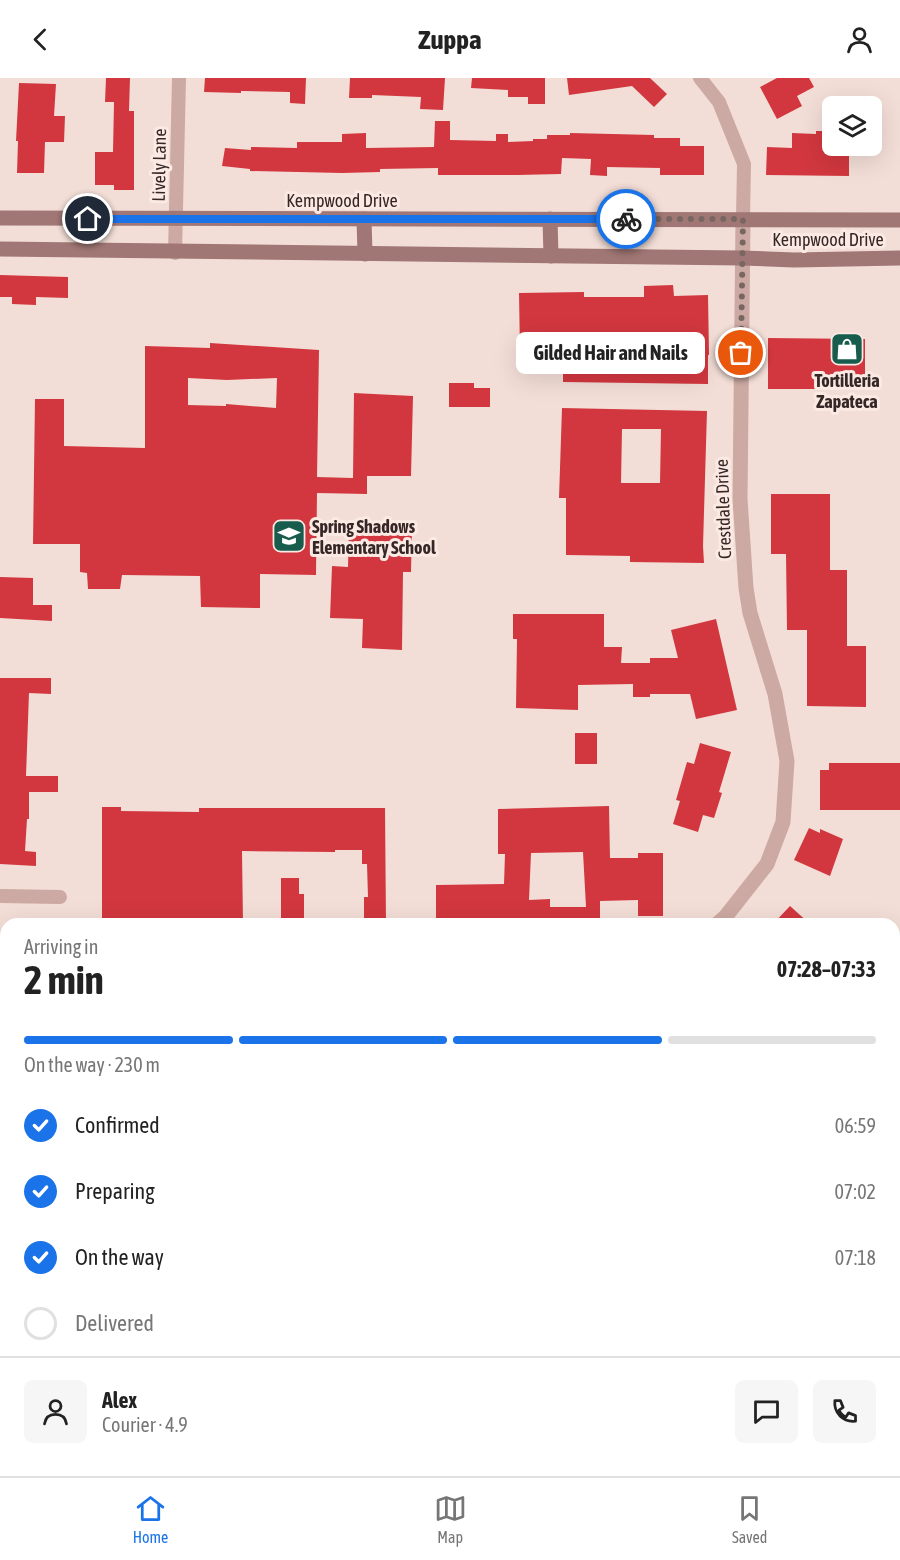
<!DOCTYPE html>
<html lang="en">
<head>
<meta charset="utf-8">
<style>
  :root { --surface:#fff; --page:#f6f6f6; --text:#222; --muted:#767676; --line:#e0e0e0; --accent:#1a73e8 }
  body { margin:0; font-family:"Asap Condensed",sans-serif; background:var(--page); color:var(--text); height:100vh; display:flex; flex-direction:column; font-size:22px; white-space:nowrap }
  * { box-sizing:border-box; margin:0 }
  p { font-size:20px; color:var(--muted) }
  .icon { flex:none; width:33px; height:33px; fill:none; stroke:currentColor; stroke-width:2; stroke-linecap:round; stroke-linejoin:round }
  .map { position:relative; flex:1; overflow:hidden }
  .details { position:absolute; left:0px; top:840px; width:900px; height:558px; display:flex; flex-direction:column; background:var(--surface); border-radius:18px 18px 0 0; box-shadow:0 6px 24px #0002 }
  .details>* { flex:none }
  .controls { position:absolute; left:822px; top:18px; display:grid; gap:12px }
  .controls a { display:grid; place-items:center; width:60px; height:60px; border-radius:9px; background:var(--surface); box-shadow:0 6px 24px #0002; font-size:30px }
  .pin { position:absolute; display:grid; place-items:center; width:51px; height:51px; color:#fff; margin:-26px; border:3px solid #fff; border-radius:50%; box-shadow:0 2px 6px #0007 }
  .courier { position:absolute; display:grid; place-items:center; width:60px; height:60px; margin:-30px; border:4px solid #1a73e8; border-radius:50%; background:#fff; color:#222; box-shadow:0 2px 8px #0007 }
  .bubble { position:absolute; height:42px; border-radius:9px; background:var(--surface); box-shadow:0 6px 24px #0002; font-size:20px; font-weight:700; line-height:42px; text-align:center }
  .headline em { font-style:normal; font-weight:700 }
  .headline div { display:flex; flex-direction:column-reverse }
  .headline { display:flex; align-items:center; justify-content:space-between; height:102px; padding:0 24px }
  h1 { font-size:39px; font-weight:700; line-height:45px }
  .bar { display:grid; grid-template-columns:repeat(4,1fr); gap:9px 6px; align-content:center; height:72px; padding:0 24px }
  .bar i { height:8px; border-radius:4px; background:var(--line) }
  .bar .on { background:var(--accent) }
  .bar p { grid-column:span 4 }
  .line { display:flex; align-items:center; gap:15px; padding:0 24px; border-top:2px solid var(--line) }
  .line div { flex:1 }
  .round { display:grid; place-items:center; flex:none; width:63px; height:63px; border-radius:9px; background:var(--page) }
  ol { padding:0 24px; list-style:none }
  li { display:flex; align-items:center; gap:18px; height:66px }
  li p { margin-inline-start:auto }
  li .icon { padding:6px; border-radius:50%; background:var(--accent); color:#fff; stroke-width:4 }
  li:last-child { color:var(--muted) }
  li i { width:33px; height:33px; border:3px solid var(--line); border-radius:50% }
  header { display:flex; justify-content:space-between; align-items:center; height:78px; padding:0 24px; background:var(--surface); font-size:27px; font-weight:700 }
  .tab-bar { display:flex; justify-content:space-around; align-items:center; height:84px; border-top:2px solid var(--line); background:var(--surface); font-size:16px; color:var(--muted) }
  .tab-bar a { display:grid; justify-items:center; gap:3px }
  .tab-bar .on { color:var(--accent) }
  .map>svg:first-child { display:block }
  .green { fill:#c2c496 }
  .building { fill:#d2373f; fill-rule:evenodd }
  .lines { fill:none; stroke-linecap:round; stroke-linejoin:round }
  .minor { stroke:#cca9a2; stroke-width:14 }
  .tertiary { stroke:#cca9a2; stroke-width:15 }
  .secondary { stroke:#a07774; stroke-width:15 }
  .done { stroke:#786663; stroke-width:6; stroke-dasharray:0 10.8 }
  .route { stroke:#1a73e8; stroke-width:8 }
  .labels { text-anchor:middle; dominant-baseline:central; stroke-width:6; stroke-linejoin:round; paint-order:stroke }
  .street-label { font-size:18px; fill:#362625; stroke:#fbeae4 }
  .poi-label { font-size:18px; font-weight:bold; fill:#362625; stroke:#fbeae4 }
</style>
</head>
<body>
<header><svg class="icon" aria-label="back" viewBox="0 0 24 24"><path d="M15 5l-7 7 7 7"/></svg>Zuppa<svg class="icon" aria-label="person" viewBox="0 0 24 24"><circle cx="12" cy="8" r="4"/><path d="M4 21q1-7 8-7t8 7"/></svg></header>
<div class="map">
<svg width="900" height="1398" viewBox="0 0 900 1398">
  <rect width="100%" height="100%" fill="#f3ded7"/>
  <!-- green -->
  <g class="green">
    <rect x="894" y="1257" width="6" height="125"/>
    <rect x="723" y="1392" width="74" height="6"/>
  </g>
  <!-- building -->
  <g class="building">
    <path d="M 106,0 L 130,0 L 129,33 L 134,33 L 134,112 L 114,112 L 114,107 L 95,107 L 95,74 L 113,74 L 114,24 L 105,24 Z"/>
    <path d="M 205,0 L 306,0 L 305,26 L 290,25 L 290,14 L 241,13 L 241,15 L 204,14 Z"/>
    <path d="M 350,0 L 445,0 L 443,32 L 420,31 L 421,19 L 372,17 L 372,20 L 349,20 Z"/>
    <path d="M 472,0 L 545,0 L 545,26 L 528,26 L 528,19 L 508,19 L 508,12 L 471,10 Z"/>
    <path d="M 567,0 L 650,0 L 667,16 L 654,29 L 632,8 L 569,17 Z"/>
    <path d="M 777,0 L 809,0 L 814,9 L 797,18 L 802,28 L 777,41 L 760,9 Z"/>
    <path d="M 19,5 L 56,6 L 54,38 L 65,38 L 64,64 L 45,64 L 44,95 L 17,95 L 18,63 L 16,63 Z"/>
    <path d="M 435,43 L 450,43 L 450,62 L 496,63 L 496,56 L 508,56 L 508,64 L 533,63 L 533,61 L 547,61 L 547,57 L 570,57 L 570,55 L 654,57 L 654,60 L 680,60 L 680,68 L 704,68 L 704,97 L 660,97 L 660,90 L 607,89 L 607,98 L 590,97 L 591,81 L 562,80 L 561,96 L 517,97 L 438,97 L 438,90 L 380,91 L 380,94 L 342,95 L 250,93 L 250,91 L 222,88 L 225,70 L 251,72 L 251,69 L 297,70 L 297,64 L 342,64 L 342,56 L 366,55 L 366,70 L 434,69 Z"/>
    <path d="M 816,53 L 832,53 L 832,68 L 849,70 L 849,98 L 766,97 L 767,69 L 792,70 L 792,55 L 816,56 Z"/>
    <path d="M 0,197 L 68,199 L 68,220 L 36,219 L 36,227 L 12,226 L 12,219 L 0,219 Z"/>
    <path d="M 673,207 L 674,218 L 708,217 L 709,277 L 708,277 L 708,306 L 563,304 L 563,275 L 520,275 L 519,215 L 584,214 L 584,219 L 644,219 L 644,208 Z"/>
    <path d="M 768,260 L 865,261 L 865,304 L 820,303 L 820,311 L 768,311 Z"/>
    <path d="M 210,265 L 319,272 L 317,399 L 353,400 L 354,315 L 413,318 L 411,398 L 367,398 L 367,416 L 317,415 L 316,497 L 260,496 L 260,530 L 201,529 L 200,498 L 122,497 L 120,511 L 88,511 L 87,495 L 80,494 L 80,466 L 33,466 L 35,321 L 64,321 L 64,368 L 145,370 L 145,268 L 210,270 ZM 188,300 L 227,302 L 277,300 L 276,330 L 226,326 L 226,328 L 188,327 Z"/>
    <path d="M 449,305 L 474,305 L 474,310 L 490,310 L 490,329 L 449,329 Z"/>
    <path d="M 562,330 L 707,333 L 703,468 L 704,485 L 630,484 L 630,478 L 566,477 L 566,420 L 559,420 ZM 622,351 L 661,351 L 660,405 L 621,405 Z"/>
    <path d="M 771,416 L 830,416 L 830,492 L 847,492 L 847,568 L 866,568 L 866,629 L 807,628 L 807,552 L 787,552 L 786,476 L 771,476 Z"/>
    <path d="M 349,447 L 412,448 L 411,494 L 403,494 L 402,572 L 362,570 L 363,541 L 330,540 L 332,488 L 348,489 Z"/>
    <path d="M 0,499 L 33,500 L 33,527 L 52,527 L 52,543 L 0,540 Z"/>
    <path d="M 513,536 L 604,536 L 604,569 L 622,569 L 621,585 L 650,585 L 650,580 L 678,580 L 671,552 L 716,541 L 737,632 L 696,641 L 690,616 L 650,616 L 650,619 L 633,619 L 633,606 L 578,607 L 578,632 L 516,630 L 517,561 L 513,561 Z"/>
    <path d="M 0,600 L 51,600 L 51,616 L 29,615 L 26,698 L 58,698 L 58,714 L 29,714 L 29,741 L 27,741 L 25,773 L 36,774 L 36,788 L 0,786 Z"/>
    <rect x="575" y="655" width="22" height="31"/>
    <path d="M 700,665 L 731,674 L 719,714 L 722,715 L 714,740 L 703,737 L 698,754 L 673,746 L 680,723 L 676,722 L 687,684 L 694,686 Z"/>
    <path d="M 829,685 L 900,685 L 900,732 L 820,732 L 820,692 L 829,692 Z"/>
    <path d="M 609,728 L 610,780 L 638,780 L 638,775 L 663,775 L 663,838 L 638,838 L 638,822 L 600,823 L 600,846 L 436,846 L 436,807 L 504,806 L 505,776 L 498,776 L 498,731 ZM 583,774 L 586,829 L 550,829 L 550,821 L 529,822 L 531,775 Z"/>
    <path d="M 102,729 L 121,729 L 121,733 L 199,734 L 199,730 L 385,730 L 386,846 L 364,846 L 364,819 L 368,819 L 367,786 L 362,786 L 362,772 L 335,772 L 335,774 L 242,773 L 243,846 L 102,846 Z"/>
    <path d="M 809,750 L 820,755 L 820,751 L 843,761 L 830,798 L 794,782 Z"/>
    <path d="M 281,800 L 299,800 L 299,816 L 304,816 L 304,846 L 281,846 Z"/>
    <path d="M 790,828 L 810,846 L 773,846 Z"/>
  </g>
  <g class="lines">
    <!-- minor -->
    <g class="minor">
      <path d="M 700,0 L 719,24 L 744,86 L 743,141"/>
      <path d="M 175,175 L 179,0"/>
      <path d="M 0,818 L 60,819"/>
    </g>
    <!-- tertiary -->
    <g class="tertiary">
      <path d="M 717,846 L 726,838 L 767,786 L 783,744 L 787,683 L 775,616 L 750,535 L 746,510 L 740,421 L 743,141"/>
      <path d="M 894,1229 L 900,1229"/>
      <path d="M 256,1398 L 258,1392"/>
    </g>
    <!-- secondary -->
    <g class="secondary">
      <path d="M 0,140 L 900,142"/>
      <path d="M 364,141 L 365,176"/>
      <path d="M 550,141 L 551,178"/>
      <path d="M 0,171 L 742,180 L 794,182 L 900,180"/>
    </g>
  </g>
  <g class="lines">
    <!-- done -->
    <path class="done" d="M 626,141 L 743,141 L 741,275"/>
    <!-- route -->
    <path class="route" d="M 88,141 L 626,141"/>
  </g>
  <!-- icons -->
  <defs>
    <g id="shop-square" transform="scale(1.725)"><rect x="-9" y="-9" width="18" height="18" rx="4" fill="#175c4c" stroke="#fbeae4"/><path d="M-5-2.5h2.3a2.7 3.5 0 0 1 5.4 0H5L5.5 6h-11ZM-1.5-2.5h3a1.5 2.3 0 0 0-3 0Z" fill="#fff"/></g>
    <g id="school-square" transform="scale(1.725)"><rect x="-9" y="-9" width="18" height="18" rx="4" fill="#175c4c" stroke="#fbeae4"/><path d="M0-5L7-2L0 1L-7-2ZM-4 1L0 2.5L4 1V4Q0 6-4 4Z" fill="#fff"/></g>
  </defs>
  <g fill-rule="evenodd">
    <use href="#shop-square" x="847" y="271"/>
    <use href="#school-square" x="289" y="458"/>
  </g>
  <g class="labels">
    <!-- street labels -->
    <g class="street-label">
      <text transform="translate(159 87) rotate(-89)">Lively Lane</text>
      <text x="342" y="122">Kempwood Drive</text>
      <text x="828" y="161">Kempwood Drive</text>
      <text transform="translate(723 431) rotate(-92)">Crestdale Drive</text>
    </g>
    <!-- poi labels -->
    <g class="poi-label">
      <text x="847" y="302">Tortilleria<tspan x="847" dy="21">Zapateca</tspan></text>
      <text x="312" y="448" text-anchor="start">Spring Shadows<tspan x="312" dy="21">Elementary School</tspan></text>
    </g>
  </g>
</svg>
<div class="controls">
<a><svg class="icon" aria-label="layers" viewBox="0 0 24 24"><path d="M12 4l9 5-9 5-9-5zM3 14l9 5 9-5"/></svg></a>
</div>
<div class="pin" style="left:741px;top:275px;background:#ea580c"><svg class="icon" aria-label="bag" viewBox="0 0 24 24"><path d="M5 8h14l-1 12H6zM9 8a3 3 0 0 1 6 0"/></svg></div>
<div class="pin" style="left:88px;top:141px;background:#1f2937"><svg class="icon" aria-label="home" viewBox="0 0 24 24"><path d="M3 11l9-7 9 7M6 9v11h12V9"/></svg></div>
<div class="courier" style="left:626px;top:141px"><svg class="icon" aria-label="bike" viewBox="0 0 24 24"><circle cx="6" cy="16" r="4"/><circle cx="18" cy="16" r="4"/><path d="M6 16l4-8h5l3 8M10 8l3 8H6M13 5h3"/></svg></div>
<div class="bubble" style="left:516px;top:254px;width:189px">Gilded Hair and Nails</div>
<section class="details">
<div class="headline"><div><h1>2 min</h1><p>Arriving in</p></div><em>07:28–07:33</em></div>
<div class="bar"><i class="on"></i><i class="on"></i><i class="on"></i><i></i><p>On the way · 230 m</p></div>
<ol>
<li><svg class="icon" aria-label="check" viewBox="0 0 24 24"><path d="M5 12l5 5 9-10"/></svg>Confirmed<p>06:59</p></li>
<li><svg class="icon" aria-label="check" viewBox="0 0 24 24"><path d="M5 12l5 5 9-10"/></svg>Preparing<p>07:02</p></li>
<li><svg class="icon" aria-label="check" viewBox="0 0 24 24"><path d="M5 12l5 5 9-10"/></svg>On the way<p>07:18</p></li>
<li><i></i>Delivered</li>
</ol>
<div class="line" style="height:108px"><a class="round"><svg class="icon" aria-label="person" viewBox="0 0 24 24"><circle cx="12" cy="8" r="4"/><path d="M4 21q1-7 8-7t8 7"/></svg></a><div><b>Alex</b><p>Courier · 4.9</p></div><a class="round"><svg class="icon" aria-label="chat" viewBox="0 0 24 24"><path d="M4 5h16v11H9l-5 4z"/></svg></a><a class="round"><svg class="icon" aria-label="phone" viewBox="0 0 24 24"><path d="M5 4h4l2 5-3 2q2 4 5 5l2-3 5 2v4C11 20 4 13 5 4z"/></svg></a></div>
</section>
</div>
<nav class="tab-bar">
<a class="on"><svg class="icon" aria-label="home" viewBox="0 0 24 24"><path d="M3 11l9-7 9 7M6 9v11h12V9"/></svg>Home</a>
<a><svg class="icon" aria-label="map" viewBox="0 0 24 24"><path d="M3 6l6-2 6 2 6-2v14l-6 2-6-2-6 2zM9 4v14M15 6v14"/></svg>Map</a>
<a><svg class="icon" aria-label="saved" viewBox="0 0 24 24"><path d="M7 4h10v16l-5-4-5 4z"/></svg>Saved</a>
</nav>
</body>
</html>
